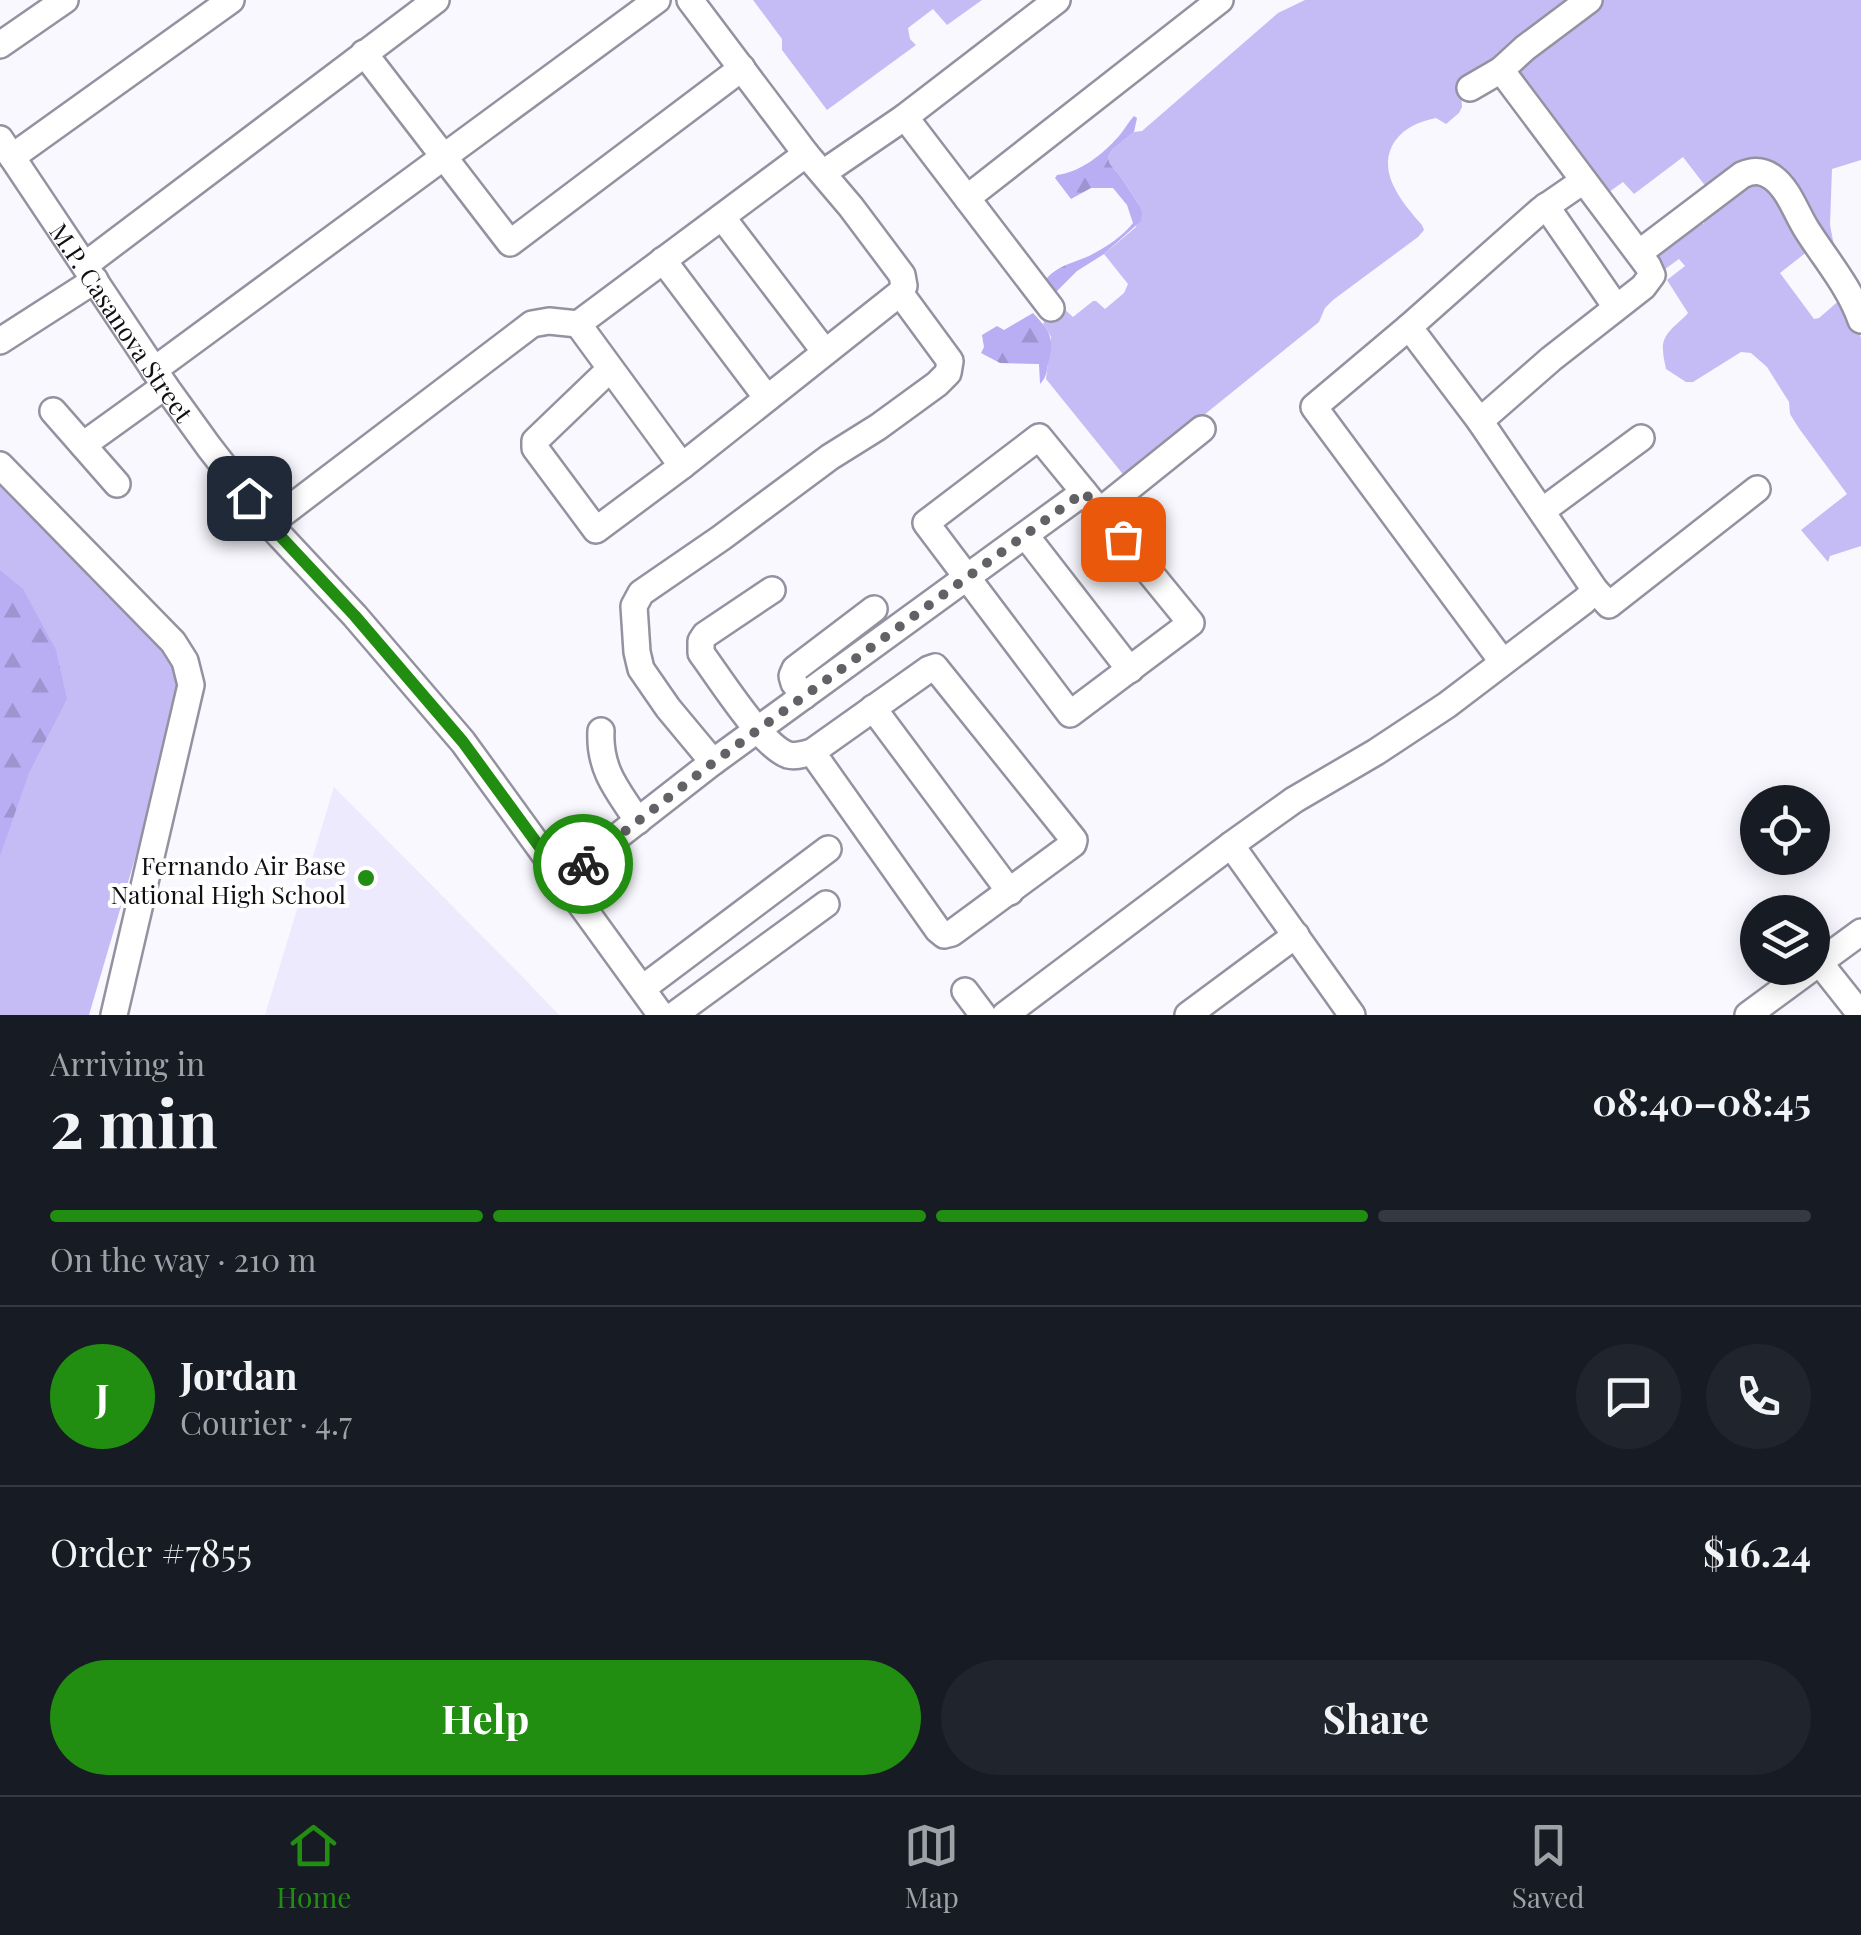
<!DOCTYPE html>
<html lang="en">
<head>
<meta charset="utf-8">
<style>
  :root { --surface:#171b24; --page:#20242c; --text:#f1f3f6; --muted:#9ea1a6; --line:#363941; --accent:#218d11 }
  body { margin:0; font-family:"Playfair Display",serif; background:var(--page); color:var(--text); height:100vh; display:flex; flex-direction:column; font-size:38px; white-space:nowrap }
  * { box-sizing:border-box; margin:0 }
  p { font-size:32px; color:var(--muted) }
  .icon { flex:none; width:55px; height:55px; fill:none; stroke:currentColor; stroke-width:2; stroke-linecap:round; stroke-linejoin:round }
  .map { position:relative; height:1015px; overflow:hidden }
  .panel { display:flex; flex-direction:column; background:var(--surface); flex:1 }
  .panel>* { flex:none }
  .controls { position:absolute; left:1740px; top:785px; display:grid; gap:20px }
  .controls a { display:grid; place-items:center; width:90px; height:90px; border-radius:50%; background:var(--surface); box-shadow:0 5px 25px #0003; font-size:50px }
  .pin { position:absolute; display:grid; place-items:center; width:85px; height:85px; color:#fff; margin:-42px; border-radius:20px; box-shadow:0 5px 15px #0006 }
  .courier { position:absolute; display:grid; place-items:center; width:100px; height:100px; margin:-50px; border:8px solid #218d11; border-radius:50%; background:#fff; color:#222; box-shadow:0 2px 12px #0007 }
  .summary em { font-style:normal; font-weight:700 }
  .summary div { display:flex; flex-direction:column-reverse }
  .summary { display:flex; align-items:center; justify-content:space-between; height:170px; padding:0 50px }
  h1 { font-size:65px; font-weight:700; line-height:75px }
  .bar { display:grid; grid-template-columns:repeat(4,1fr); gap:15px 10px; align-content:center; height:120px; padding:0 50px }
  .bar i { height:12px; border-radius:8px; background:var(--line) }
  .bar .current { background:var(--accent) }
  .bar p { grid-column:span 4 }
  .line { display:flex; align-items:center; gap:25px; padding:0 50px; border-top:2px solid var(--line) }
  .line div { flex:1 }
  .round { display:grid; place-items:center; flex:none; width:105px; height:105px; border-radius:52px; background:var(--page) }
  .button { display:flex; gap:20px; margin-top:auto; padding:20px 50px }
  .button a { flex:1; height:115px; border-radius:60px; background:var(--accent); color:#fff; font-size:40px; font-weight:700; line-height:115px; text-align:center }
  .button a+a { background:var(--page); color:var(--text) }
  .tab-bar { display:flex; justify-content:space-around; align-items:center; height:140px; border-top:2px solid var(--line); background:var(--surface); font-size:28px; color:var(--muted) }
  .tab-bar a { display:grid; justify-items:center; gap:5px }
  .tab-bar .current { color:var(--accent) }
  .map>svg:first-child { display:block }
  .built { fill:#eceafc }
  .green { fill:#c5bcf6 }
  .forest { fill:url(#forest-firs) }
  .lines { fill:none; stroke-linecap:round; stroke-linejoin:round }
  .minor-casing { stroke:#9492a0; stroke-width:30 }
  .minor { stroke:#fff; stroke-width:25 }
  .done { stroke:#626166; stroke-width:10; stroke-dasharray:0 18 }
  .route { stroke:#218d11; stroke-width:12 }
  .poi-dot { fill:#218d11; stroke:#fff; stroke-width:4 }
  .labels { text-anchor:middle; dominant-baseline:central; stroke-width:8; stroke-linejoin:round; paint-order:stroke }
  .street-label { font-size:25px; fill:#101014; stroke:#fff }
  .poi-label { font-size:25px; fill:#101014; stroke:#fff; text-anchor:end }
</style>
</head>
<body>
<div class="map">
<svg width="1861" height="1015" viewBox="0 0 1861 1015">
  <defs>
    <pattern id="forest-firs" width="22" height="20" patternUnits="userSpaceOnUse" patternTransform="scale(2.5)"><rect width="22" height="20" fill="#b9adf4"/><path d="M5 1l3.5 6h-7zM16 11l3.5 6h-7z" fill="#9e94d0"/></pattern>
  </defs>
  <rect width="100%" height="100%" fill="#f9f8fe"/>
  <!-- built -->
  <path class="built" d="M 334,787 L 516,970 L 559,1015 L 265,1015 Z"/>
  <!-- green -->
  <g class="green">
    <path d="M 753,0 L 982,0 L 947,25 L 933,9 L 908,28 L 910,39 L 916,45 L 827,110 L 782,50 L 782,39 Z"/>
    <path d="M 1305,0 L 1582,0 L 1461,89 L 1462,107 L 1459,113 L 1446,124 L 1436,118 C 1419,122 1405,127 1395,141 C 1375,171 1402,202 1422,225 L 1424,230 L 1418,237 L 1333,300 L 1325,308 L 1319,322 L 1126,478 L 1046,379 L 1051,337 L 1043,324 L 1046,318 L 1061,306 L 1073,317 L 1093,301 L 1096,301 L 1105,309 L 1124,293 L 1128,284 L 1104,254 L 1136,227 L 1139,205 L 1121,177 L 1110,164 L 1108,157 L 1112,150 L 1134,132 L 1142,131 L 1278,13 Z"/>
    <path d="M 1599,0 L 1861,0 L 1861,160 L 1832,169 L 1830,225 L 1836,256 L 1778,176 L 1710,192 L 1683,157 L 1634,194 L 1623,182 L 1602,197 L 1517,86 L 1515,66 Z"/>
    <path d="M 1761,175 L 1808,251 L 1780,273 L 1814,319 L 1819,318 L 1842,298 L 1854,315 L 1861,338 L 1861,546 L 1830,556 L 1828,562 L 1801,530 L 1847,494 L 1798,427 L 1790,414 L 1789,402 L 1767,367 L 1751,353 L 1741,352 L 1693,382 L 1686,382 L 1666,369 C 1665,363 1663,357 1663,350 C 1661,333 1679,324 1688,313 L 1667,280 L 1685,266 L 1679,259 L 1661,272 L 1651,247 L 1696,219 L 1704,224 L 1705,213 Z"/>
    <path d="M 0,481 L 163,642 L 176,668 L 179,709 L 89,1015 L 0,1015 Z"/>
  </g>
  <!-- forest -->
  <g class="forest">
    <path d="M 1134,116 L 1137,118 L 1134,132 L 1112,150 L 1108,157 L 1110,164 L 1121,177 L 1139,205 L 1142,212 L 1141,221 L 1104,254 L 1077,271 L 1053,295 L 1043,284 C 1052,267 1073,263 1089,256 C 1105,248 1123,236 1133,223 L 1127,205 L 1113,188 L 1091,188 L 1071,199 L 1055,178 L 1057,175 C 1081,172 1103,154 1119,136 C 1125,129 1128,122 1134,116 Z"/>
    <path d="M 1033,313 C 1048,329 1055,337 1049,360 C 1046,370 1048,376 1040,384 L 1039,364 L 1000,363 L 981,353 L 984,347 L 982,335 L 997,326 L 1004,330 Z"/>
    <path d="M 0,570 L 23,589 L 56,650 L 67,699 L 29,773 L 0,856 Z"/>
  </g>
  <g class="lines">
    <!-- minor casing -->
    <g class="minor-casing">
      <g id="minor">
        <path d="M 0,45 L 65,0"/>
        <path d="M 364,53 L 510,243 L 742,68"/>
        <path d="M 1470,88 L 1501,70 L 1525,48 L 1589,0"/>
        <path d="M 905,117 L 1051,308"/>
        <path id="s1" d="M 0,139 L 165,386 L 209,447 L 269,524 L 355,616 L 463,742 L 661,1015"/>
        <path d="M 12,157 L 231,0"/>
        <path d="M 823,173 L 905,117 L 1057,0"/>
        <path d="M 967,198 L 1220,0"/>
        <path d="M 1546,206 L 1616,307"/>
        <path d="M 722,217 L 825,352"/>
        <path d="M 1639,253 L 1742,175 C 1753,170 1762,170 1772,177 C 1789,189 1796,213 1807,230 C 1826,260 1849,286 1861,320"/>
        <path d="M 663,260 L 767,398"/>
        <path d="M 85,265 L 436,0"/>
        <path d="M 578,324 L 682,466"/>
        <path d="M 1409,327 L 1480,421 L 1595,590 L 1609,605 L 1757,489"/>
        <path d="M 0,341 L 95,280"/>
        <path d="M 610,369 L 535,441 L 535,448 L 596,530 L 682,466 L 900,293 L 904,286 L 902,275 L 851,207 L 806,154 L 690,0"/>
        <path d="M 154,370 L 657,0"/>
        <path d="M 53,411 L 117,484"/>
        <path d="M 1480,421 L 1551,359 L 1643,287 L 1652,275 L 1648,266 L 1501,70"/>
        <path d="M 1039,437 L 1191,623 L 1070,714 L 926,523 Z"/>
        <path d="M 83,445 L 165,386"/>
        <path d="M 0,465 L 173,642 L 185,661 L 191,685 L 114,1015"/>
        <path d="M 1100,511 L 1202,429"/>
        <path d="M 1542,511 L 1641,438"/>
        <path d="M 269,524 L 532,324 L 549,321 L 578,324 L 806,154"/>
        <path d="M 1026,536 L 1130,670"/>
        <path d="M 772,590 L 705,635 L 701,641 L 701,653 C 719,677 762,746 788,755 C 796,757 804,754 812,752 L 929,669 L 935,667 L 1074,840 L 1073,844 L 952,933 L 944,935 L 938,930 L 812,752"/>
        <path d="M 1502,661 L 1314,407 L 1409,327 L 1541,210 L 1583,181"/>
        <path d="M 804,696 L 794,683 L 792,676 L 795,669 L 874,609"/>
        <path d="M 873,708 L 1010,892"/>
        <path d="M 601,731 C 599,769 617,790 638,821"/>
        <path d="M 713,762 L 668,708 L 641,669 L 637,652 L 634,606 L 641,593 L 721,538 L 830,457 L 878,427 L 937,384 L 948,373 L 950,361 L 900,293"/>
        <path d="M 1231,845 L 1352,1015"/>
        <path d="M 563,879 L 713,762 L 1084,492"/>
        <path d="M 1819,962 L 1861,1015"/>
        <path d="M 643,988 L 828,849"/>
        <path d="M 965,991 L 983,1015"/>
        <path d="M 674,1015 L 826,904"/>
        <path d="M 1005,1015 L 1231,845 L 1294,800 L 1376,752 L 1447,705 L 1584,601 L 1595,590"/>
        <path d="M 1188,1015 L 1296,935"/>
        <path d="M 1748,1015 L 1861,932"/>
      </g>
    </g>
    <!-- minor -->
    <use href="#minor" class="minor"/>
  </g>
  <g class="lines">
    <!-- done -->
    <path class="done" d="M 583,864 L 714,762 L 1084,492 L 1123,539"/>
    <!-- route -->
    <path class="route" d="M 249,498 L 269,524 L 355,616 L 463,742 L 563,879 L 583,864"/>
  </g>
  <!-- markers -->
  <circle class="poi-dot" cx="366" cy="878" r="10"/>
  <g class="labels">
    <!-- street labels -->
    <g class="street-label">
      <text stroke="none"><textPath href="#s1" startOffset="220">M.P. Casanova Street</textPath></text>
    </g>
    <!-- poi labels -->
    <g class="poi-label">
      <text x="346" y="864">Fernando Air Base<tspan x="346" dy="29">National High School</tspan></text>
    </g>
  </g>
</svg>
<div class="controls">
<a><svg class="icon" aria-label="locate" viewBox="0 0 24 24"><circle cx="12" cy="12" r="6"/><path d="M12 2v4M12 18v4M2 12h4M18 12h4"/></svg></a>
<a><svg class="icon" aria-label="layers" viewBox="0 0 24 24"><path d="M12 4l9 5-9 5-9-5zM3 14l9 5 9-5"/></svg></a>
</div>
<div class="pin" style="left:1123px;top:539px;background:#ea580c"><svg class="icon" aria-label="bag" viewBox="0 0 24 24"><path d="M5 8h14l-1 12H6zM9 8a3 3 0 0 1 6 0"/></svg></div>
<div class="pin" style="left:249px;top:498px;background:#1f2937"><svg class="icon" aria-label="home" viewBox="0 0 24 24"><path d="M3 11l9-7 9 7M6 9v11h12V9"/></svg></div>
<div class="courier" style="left:583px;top:864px"><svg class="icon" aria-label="bike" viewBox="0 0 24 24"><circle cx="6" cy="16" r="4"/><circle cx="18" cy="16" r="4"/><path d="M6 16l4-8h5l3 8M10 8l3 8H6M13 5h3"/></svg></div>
</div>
<section class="panel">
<div class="summary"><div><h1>2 min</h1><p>Arriving in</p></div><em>08:40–08:45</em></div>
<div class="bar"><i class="current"></i><i class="current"></i><i class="current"></i><i></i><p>On the way · 210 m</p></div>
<div class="line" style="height:180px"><b class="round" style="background:var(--accent);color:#fff">J</b><div><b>Jordan</b><p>Courier · 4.7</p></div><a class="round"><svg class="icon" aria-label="chat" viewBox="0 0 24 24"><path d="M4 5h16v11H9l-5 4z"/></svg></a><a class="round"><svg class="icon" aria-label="phone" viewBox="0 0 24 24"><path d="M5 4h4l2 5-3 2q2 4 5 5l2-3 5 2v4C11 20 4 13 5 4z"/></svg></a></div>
<div class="line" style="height:130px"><div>Order #7855</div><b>$16.24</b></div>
<div class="button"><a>Help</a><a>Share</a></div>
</section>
<nav class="tab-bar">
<a class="current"><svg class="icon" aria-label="home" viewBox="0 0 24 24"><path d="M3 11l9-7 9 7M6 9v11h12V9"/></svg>Home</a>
<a><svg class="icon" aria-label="map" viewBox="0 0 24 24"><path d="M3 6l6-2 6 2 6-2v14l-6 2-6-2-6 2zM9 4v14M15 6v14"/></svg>Map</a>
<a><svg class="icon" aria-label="saved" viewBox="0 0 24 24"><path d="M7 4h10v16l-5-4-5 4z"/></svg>Saved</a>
</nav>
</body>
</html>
